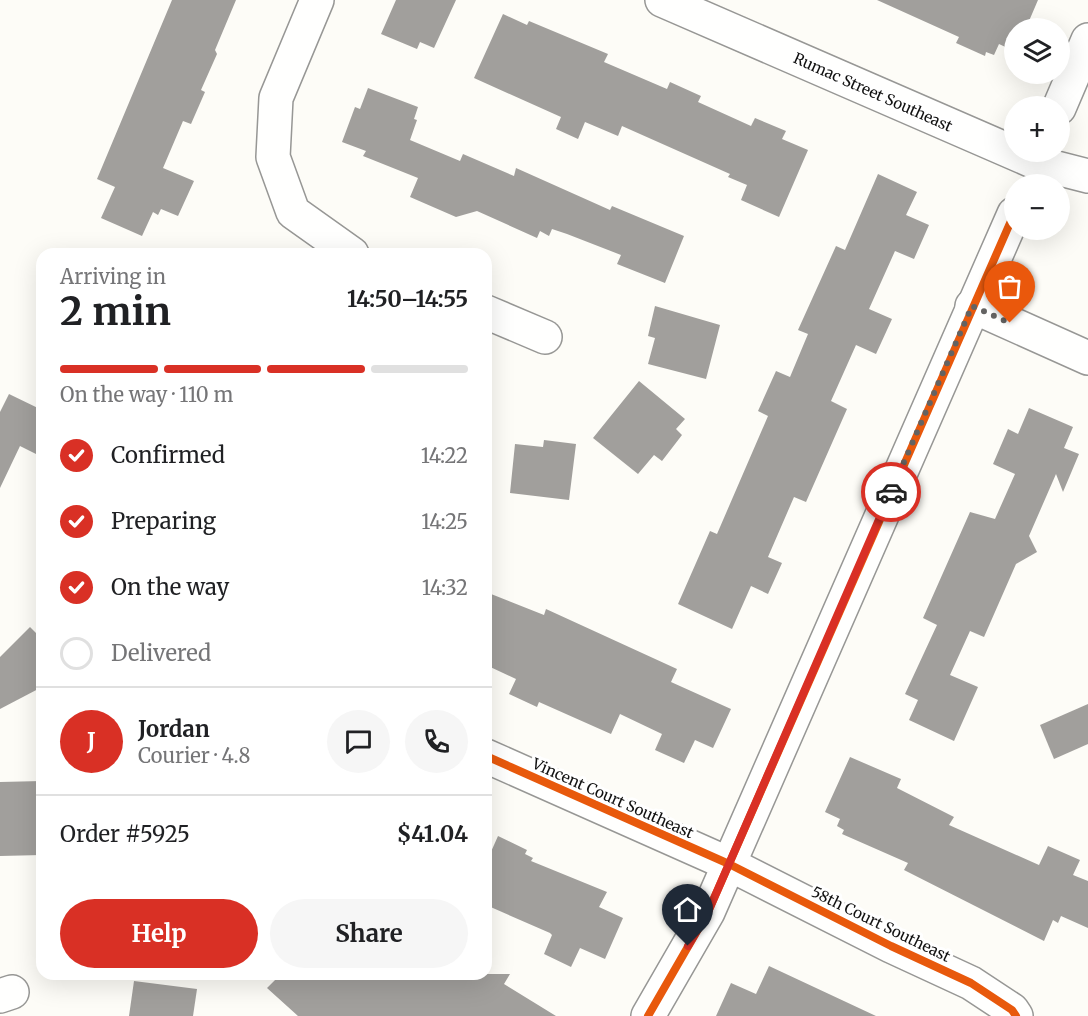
<!DOCTYPE html>
<html lang="en">
<head>
<meta charset="utf-8">
<style>
  :root { --surface:#fff; --page:#f6f6f6; --text:#202124; --muted:#757577; --line:#e0e0e0; --accent:#d93025 }
  body { margin:0; font-family:Merriweather,serif; background:var(--page); color:var(--text); height:100vh; display:flex; flex-direction:column; font-size:22px; white-space:nowrap }
  * { box-sizing:border-box; margin:0 }
  p { font-size:20px; color:var(--muted) }
  .icon { flex:none; width:33px; height:33px; fill:none; stroke:currentColor; stroke-width:2; stroke-linecap:round; stroke-linejoin:round }
  .map { position:relative; flex:1; overflow:hidden }
  .sheet { position:absolute; left:36px; top:248px; width:456px; height:732px; display:flex; flex-direction:column; background:var(--surface); border-radius:18px; box-shadow:0 6px 24px #0002 }
  .sheet>* { flex:none }
  .buttons { position:absolute; left:1004px; top:18px; display:grid; gap:12px }
  .buttons a { display:grid; place-items:center; width:66px; height:66px; border-radius:50%; background:var(--surface); box-shadow:0 6px 24px #0002; font-size:30px }
  .pin { position:absolute; display:grid; place-items:center; width:51px; height:51px; color:#fff; margin:-62px -26px; border-radius:50% 50% 50% 0; rotate:-45deg; box-shadow:0 0 6px #0007 }
  .pin .icon { rotate:45deg }
  .courier { position:absolute; display:grid; place-items:center; width:60px; height:60px; margin:-30px; border:4px solid #d93025; border-radius:50%; background:#fff; color:#222; box-shadow:0 2px 8px #0007 }
  .head em { font-style:normal; font-weight:700 }
  .head div { display:flex; flex-direction:column-reverse }
  .head { display:flex; align-items:center; justify-content:space-between; height:102px; padding:0 24px }
  h1 { font-size:39px; font-weight:700; line-height:45px }
  .bar { display:grid; grid-template-columns:repeat(4,1fr); gap:9px 6px; align-content:center; height:72px; padding:0 24px }
  .bar i { height:8px; border-radius:4px; background:var(--line) }
  .bar .active { background:var(--accent) }
  .bar p { grid-column:span 4 }
  .line { display:flex; align-items:center; gap:15px; padding:0 24px; border-top:2px solid var(--line) }
  .line div { flex:1 }
  .round { display:grid; place-items:center; flex:none; width:63px; height:63px; border-radius:32px; background:var(--page) }
  ol { padding:0 24px; list-style:none }
  li { display:flex; align-items:center; gap:18px; height:66px }
  li p { margin-inline-start:auto }
  li .icon { padding:6px; border-radius:50%; background:var(--accent); color:#fff; stroke-width:4 }
  li:last-child { color:var(--muted) }
  li i { width:33px; height:33px; border:3px solid var(--line); border-radius:50% }
  .button { display:flex; gap:12px; margin-top:auto; padding:12px 24px }
  .button a { flex:1; height:69px; border-radius:36px; background:var(--accent); color:#fff; font-size:24px; font-weight:700; line-height:69px; text-align:center }
  .button a+a { background:var(--page); color:var(--text) }
  .map>svg:first-child { display:block }
  .building { fill:#a19f9c }
  .lines { fill:none; stroke-linecap:round; stroke-linejoin:round }
  .street-casing { stroke:#979795; stroke-width:36 }
  .street { stroke:#fffffe; stroke-width:33 }
  .cycleway-casing { stroke:#fff; stroke-width:11 }
  .cycleway { stroke:#e8590c; stroke-width:8 }
  .done { stroke:#646362; stroke-width:6; stroke-dasharray:0 10.8 }
  .route { stroke:#d93025; stroke-width:8 }
  .labels { text-anchor:middle; dominant-baseline:central; stroke-width:6; stroke-linejoin:round; paint-order:stroke }
  .street-label { font-size:15px; fill:#111; stroke:#fff }
</style>
</head>
<body>
<div class="map">
<svg width="1088" height="1016" viewBox="0 0 1088 1016">
  <rect width="100%" height="100%" fill="#fdfcf7"/>
  <!-- building -->
  <g class="building">
    <path d="M 172,0 L 236,0 L 215,50 L 217,54 L 201,90 L 205,92 L 191,124 L 183,121 L 163,168 L 194,181 L 178,216 L 161,209 L 158,215 L 153,212 L 142,236 L 101,218 L 115,187 L 97,179 Z"/>
    <path d="M 396,0 L 456,0 L 434,48 L 420,42 L 417,49 L 381,34 Z"/>
    <path d="M 877,0 L 1038,0 L 1026,28 L 1014,28 L 1014,51 L 999,44 L 994,55 L 986,52 L 985,56 L 956,43 L 959,37 Z"/>
    <path d="M 503,14 L 527,25 L 529,21 L 608,54 L 604,62 L 667,89 L 670,82 L 701,96 L 698,102 L 751,126 L 755,118 L 786,131 L 782,139 L 808,150 L 779,217 L 741,200 L 747,185 L 728,177 L 730,174 L 622,126 L 618,136 L 585,122 L 578,139 L 556,129 L 561,117 L 474,78 Z"/>
    <path d="M 368,88 L 418,107 L 414,119 L 417,120 L 410,140 L 460,161 L 463,154 L 514,176 L 516,168 L 610,210 L 612,206 L 684,236 L 665,283 L 617,264 L 621,255 L 567,234 L 552,229 L 549,236 L 540,231 L 537,238 L 477,211 L 456,217 L 410,197 L 418,178 L 363,156 L 366,151 L 342,142 L 355,107 L 360,109 Z"/>
    <path d="M 878,174 L 917,192 L 906,215 L 929,225 L 914,259 L 895,251 L 869,309 L 892,319 L 876,354 L 856,345 L 831,401 L 847,409 L 806,502 L 794,497 L 768,557 L 782,563 L 768,594 L 751,586 L 732,629 L 678,604 L 710,531 L 717,534 L 768,416 L 758,411 L 776,371 L 790,377 L 808,334 L 798,330 L 836,246 L 845,250 Z"/>
    <path d="M 655,306 L 720,325 L 706,379 L 648,364 L 655,338 L 648,336 Z"/>
    <path d="M 639,381 L 685,419 L 676,429 L 682,435 L 662,461 L 654,455 L 638,474 L 593,438 Z"/>
    <path d="M 9,394 L 42,410 L 42,457 L 20,446 L 0,488 L 0,412 Z"/>
    <path d="M 1029,408 L 1073,427 L 1064,448 L 1079,454 L 1063,492 L 1056,474 L 1029,536 L 1037,552 L 1016,564 L 984,637 L 970,631 L 950,675 L 978,687 L 954,741 L 909,720 L 918,700 L 905,694 L 937,625 L 923,618 L 970,512 L 995,519 L 1015,474 L 993,464 L 1008,429 L 1018,434 Z"/>
    <path d="M 544,440 L 576,444 L 569,500 L 510,493 L 515,444 L 543,447 Z"/>
    <path d="M 486,592 L 544,615 L 546,609 L 677,669 L 671,682 L 731,709 L 713,748 L 695,740 L 684,763 L 655,750 L 662,734 L 620,714 L 611,734 L 539,702 L 537,707 L 509,694 L 516,679 L 486,665 Z"/>
    <path d="M 30,627 L 42,639 L 42,687 L 0,709 L 0,657 Z"/>
    <path d="M 1088,704 L 1088,744 L 1054,759 L 1040,725 Z"/>
    <path d="M 850,757 L 901,779 L 897,788 L 954,817 L 949,825 L 1039,865 L 1048,846 L 1080,860 L 1073,875 L 1088,881 L 1088,928 L 1061,916 L 1058,923 L 1053,920 L 1044,941 L 904,870 L 908,863 L 842,834 L 844,830 L 837,826 L 840,819 L 825,812 Z"/>
    <path d="M 42,781 L 42,855 L 0,856 L 0,782 Z"/>
    <path d="M 498,836 L 527,850 L 525,854 L 533,858 L 531,861 L 607,892 L 599,907 L 623,918 L 605,959 L 580,948 L 571,967 L 544,954 L 552,935 L 550,933 L 486,905 L 486,863 Z"/>
    <path d="M 769,966 L 876,1016 L 716,1016 L 731,983 L 756,994 Z"/>
    <path d="M 281,974 L 510,974 L 504,984 L 556,1016 L 298,1016 L 267,988 Z"/>
    <path d="M 134,981 L 197,989 L 193,1016 L 129,1016 Z"/>
  </g>
  <g class="lines">
    <!-- street casing -->
    <g class="street-casing">
      <g id="street">
        <path d="M 317,0 L 276,98 L 273,157 L 293,212 L 352,254"/>
        <path d="M 662,0 L 1037,163 L 1088,176"/>
        <path d="M 1059,108 L 1088,40"/>
        <path d="M 972,306 L 1088,358"/>
        <path d="M 486,312 L 545,337"/>
        <path d="M 486,756 L 729,864 L 891,946 L 971,983 L 1012,1010 L 1016,1016"/>
        <path d="M 0,996 L 12,992"/>
        <path d="M 648,1016 L 708,912 L 1014,214"/>
      </g>
    </g>
    <!-- street -->
    <use href="#street" class="street"/>
    <!-- cycleway casing -->
    <g class="cycleway-casing">
      <g id="cycleway">
        <path d="M 486,756 L 729,864 L 891,946 L 971,983 L 1012,1010 L 1016,1016"/>
        <path d="M 648,1016 L 708,912 L 1014,214"/>
      </g>
    </g>
    <!-- cycleway -->
    <use href="#cycleway" class="cycleway"/>
  </g>
  <g class="lines">
    <!-- done -->
    <path class="done" d="M 891,492 L 972,306 L 1010,323"/>
    <!-- route -->
    <path class="route" d="M 688,946 L 708,912 L 891,492"/>
  </g>
  <g class="labels">
    <!-- street labels -->
    <g class="street-label">
      <text transform="translate(873 92) rotate(24)">Rumac Street Southeast</text>
      <text transform="translate(613 798) rotate(24)">Vincent Court Southeast</text>
      <text transform="translate(881 924) rotate(26)">58th Court Southeast</text>
    </g>
  </g>
</svg>
<div class="buttons">
<a><svg class="icon" aria-label="layers" viewBox="0 0 24 24"><path d="M12 4l9 5-9 5-9-5zM3 14l9 5 9-5"/></svg></a>
<a>+</a>
<a>−</a>
</div>
<div class="pin" style="left:1010px;top:323px;background:#ea580c"><svg class="icon" aria-label="bag" viewBox="0 0 24 24"><path d="M5 8h14l-1 12H6zM9 8a3 3 0 0 1 6 0"/></svg></div>
<div class="pin" style="left:688px;top:946px;background:#1f2937"><svg class="icon" aria-label="home" viewBox="0 0 24 24"><path d="M3 11l9-7 9 7M6 9v11h12V9"/></svg></div>
<div class="courier" style="left:891px;top:492px"><svg class="icon" aria-label="car" viewBox="0 0 24 24"><path d="M5 17H2v-5l4-1 3-4h7l3 4 3 1v5h-3M9 17h6M6 11h13"/><circle cx="7" cy="17" r="2"/><circle cx="17" cy="17" r="2"/></svg></div>
<section class="sheet">
<div class="head"><div><h1>2 min</h1><p>Arriving in</p></div><em>14:50–14:55</em></div>
<div class="bar"><i class="active"></i><i class="active"></i><i class="active"></i><i></i><p>On the way · 110 m</p></div>
<ol>
<li><svg class="icon" aria-label="check" viewBox="0 0 24 24"><path d="M5 12l5 5 9-10"/></svg>Confirmed<p>14:22</p></li>
<li><svg class="icon" aria-label="check" viewBox="0 0 24 24"><path d="M5 12l5 5 9-10"/></svg>Preparing<p>14:25</p></li>
<li><svg class="icon" aria-label="check" viewBox="0 0 24 24"><path d="M5 12l5 5 9-10"/></svg>On the way<p>14:32</p></li>
<li><i></i>Delivered</li>
</ol>
<div class="line" style="height:108px"><b class="round" style="background:var(--accent);color:#fff">J</b><div><b>Jordan</b><p>Courier · 4.8</p></div><a class="round"><svg class="icon" aria-label="chat" viewBox="0 0 24 24"><path d="M4 5h16v11H9l-5 4z"/></svg></a><a class="round"><svg class="icon" aria-label="phone" viewBox="0 0 24 24"><path d="M5 4h4l2 5-3 2q2 4 5 5l2-3 5 2v4C11 20 4 13 5 4z"/></svg></a></div>
<div class="line" style="height:78px"><div>Order #5925</div><b>$41.04</b></div>
<div class="button"><a>Help</a><a>Share</a></div>
</section>
</div>
</body>
</html>
